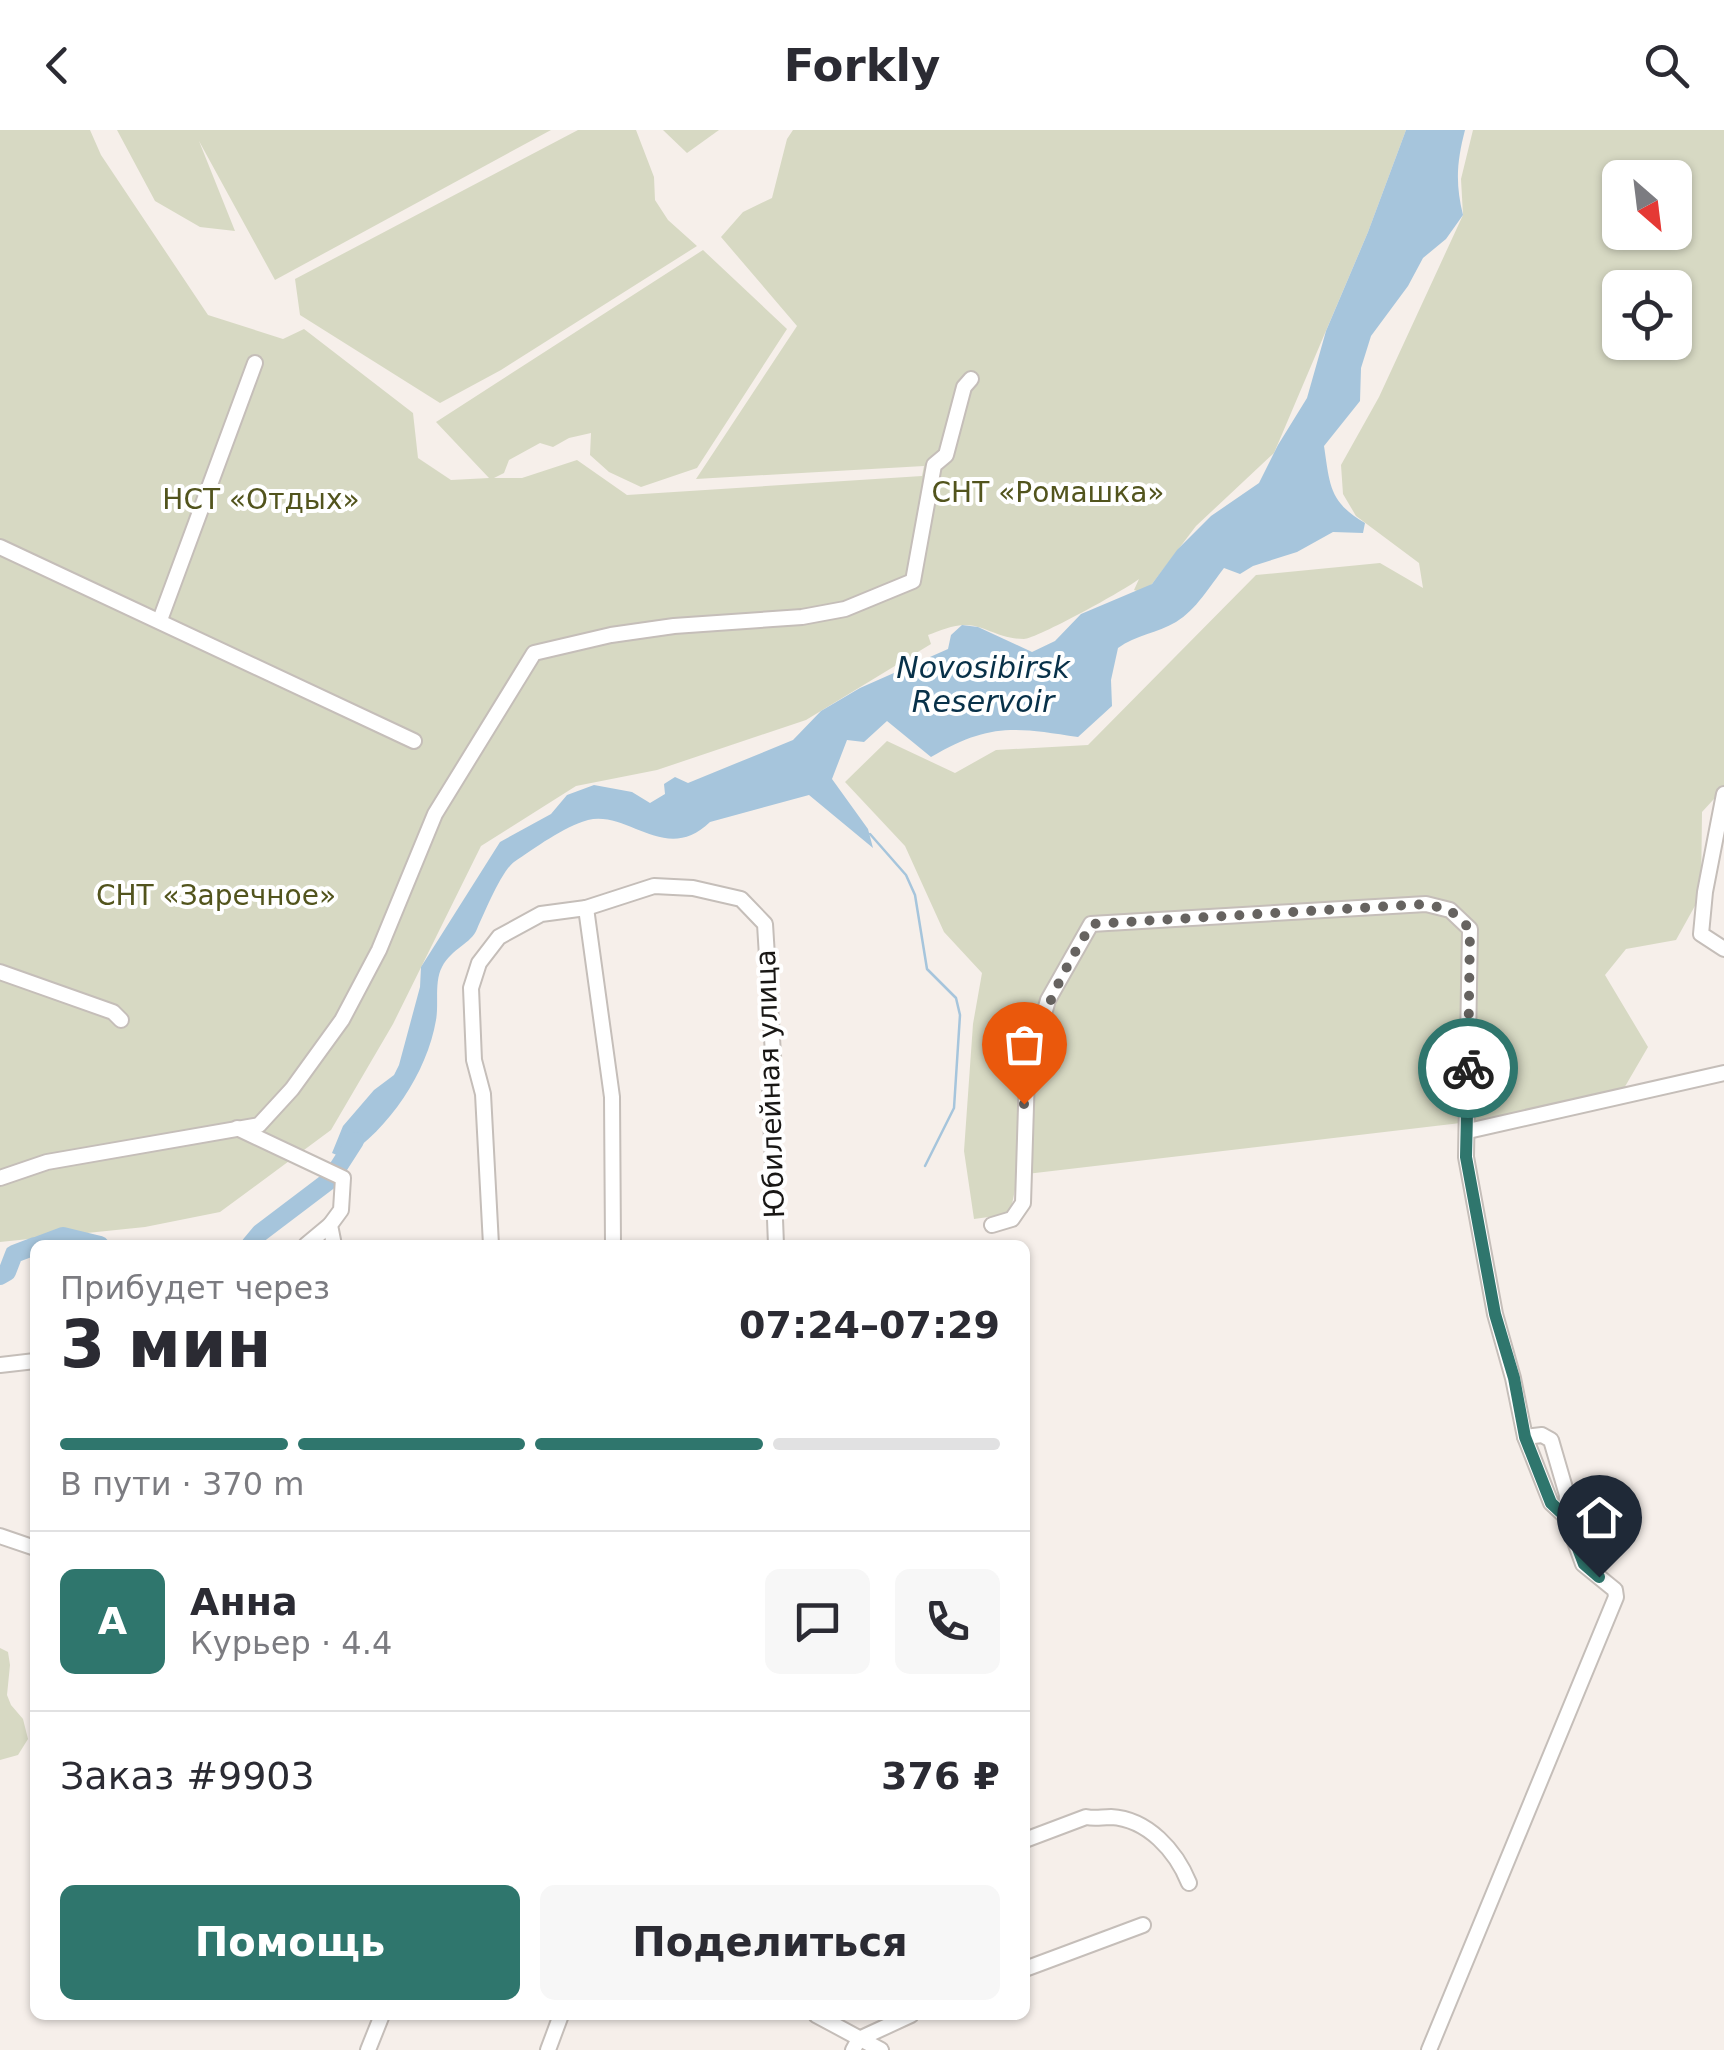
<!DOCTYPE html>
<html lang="ru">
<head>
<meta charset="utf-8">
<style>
  :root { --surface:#fff; --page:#f7f7f7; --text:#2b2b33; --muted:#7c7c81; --line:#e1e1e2; --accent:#2f766d }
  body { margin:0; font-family:"DejaVu Sans",sans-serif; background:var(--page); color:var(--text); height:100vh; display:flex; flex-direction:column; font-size:38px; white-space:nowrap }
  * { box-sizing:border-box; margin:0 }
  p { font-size:32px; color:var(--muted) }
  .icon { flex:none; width:55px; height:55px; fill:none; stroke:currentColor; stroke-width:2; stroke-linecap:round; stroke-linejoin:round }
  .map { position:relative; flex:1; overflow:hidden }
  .side { position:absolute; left:30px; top:1110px; width:1000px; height:780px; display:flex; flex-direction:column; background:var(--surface); border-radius:15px; box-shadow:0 2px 8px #0004 }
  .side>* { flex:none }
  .needle { width:65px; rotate:152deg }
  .buttons { position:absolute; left:1602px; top:30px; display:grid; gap:20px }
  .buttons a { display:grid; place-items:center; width:90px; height:90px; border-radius:15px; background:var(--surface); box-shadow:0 2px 8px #0004; font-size:50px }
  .pin { position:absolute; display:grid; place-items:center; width:85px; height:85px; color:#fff; margin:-102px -42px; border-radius:50% 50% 50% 0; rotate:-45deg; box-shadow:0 0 10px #0007 }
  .pin .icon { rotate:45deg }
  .courier { position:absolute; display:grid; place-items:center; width:100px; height:100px; margin:-50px; border:8px solid #2f766d; border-radius:50%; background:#fff; color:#222; box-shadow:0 2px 12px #0007 }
  .head em { font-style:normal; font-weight:600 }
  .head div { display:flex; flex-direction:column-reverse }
  .head { display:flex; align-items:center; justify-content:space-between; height:170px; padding:0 30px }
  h1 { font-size:65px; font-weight:600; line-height:75px }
  .bar { display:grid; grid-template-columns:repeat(4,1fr); gap:15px 10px; align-content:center; height:120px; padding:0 30px }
  .bar i { height:12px; border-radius:8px; background:var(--line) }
  .bar .selected { background:var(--accent) }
  .bar p { grid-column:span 4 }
  .line { display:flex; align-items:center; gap:25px; padding:0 30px; border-top:2px solid var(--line) }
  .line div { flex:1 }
  .round { display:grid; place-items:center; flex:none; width:105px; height:105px; border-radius:15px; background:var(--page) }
  .button { display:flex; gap:20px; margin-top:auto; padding:20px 30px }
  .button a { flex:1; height:115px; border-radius:15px; background:var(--accent); color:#fff; font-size:40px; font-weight:600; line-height:115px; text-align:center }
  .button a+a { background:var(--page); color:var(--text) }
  header { display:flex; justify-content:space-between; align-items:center; height:130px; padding:0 30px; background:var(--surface); font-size:45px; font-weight:600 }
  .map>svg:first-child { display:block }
  .green { fill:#d7d9c3; fill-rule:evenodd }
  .water { fill:#a6c5dc }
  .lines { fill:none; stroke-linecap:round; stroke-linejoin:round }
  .stream { stroke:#a6c5dc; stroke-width:2.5 }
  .river { stroke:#a6c5dc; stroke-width:18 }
  .minor-casing { stroke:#c5beb9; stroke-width:18 }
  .minor { stroke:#fff; stroke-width:14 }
  .done { stroke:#666360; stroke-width:10; stroke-dasharray:0 18 }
  .route { stroke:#2f766d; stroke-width:12 }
  .labels { text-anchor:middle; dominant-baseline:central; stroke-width:8; stroke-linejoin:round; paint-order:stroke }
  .park-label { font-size:28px; fill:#52541d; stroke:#fff }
  .street-label { font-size:28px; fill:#191715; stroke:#fff }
  .water-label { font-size:30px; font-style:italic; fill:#083149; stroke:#fff }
</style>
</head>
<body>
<header><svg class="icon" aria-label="back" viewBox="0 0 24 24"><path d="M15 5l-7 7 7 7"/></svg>Forkly<svg class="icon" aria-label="search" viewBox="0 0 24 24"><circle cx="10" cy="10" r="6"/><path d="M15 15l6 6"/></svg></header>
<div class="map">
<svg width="1724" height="1920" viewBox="0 0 1724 1920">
  <rect width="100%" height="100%" fill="#f6efea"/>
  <!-- green -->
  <g class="green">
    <path d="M 0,0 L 90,0 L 101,25 L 208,185 L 283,209 L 304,199 L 413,283 L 418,328 L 451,350 L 489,348 L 436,292 L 703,120 L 787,199 L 697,338 L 641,357 L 609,342 L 590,325 L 591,303 L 569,308 L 553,317 L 540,313 L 509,330 L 504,343 L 494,348 L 522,348 L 577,330 L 627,365 L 922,346 L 924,336 L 696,349 L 797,196 L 721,107 L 743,82 L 772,68 L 787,9 L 793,0 L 1406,0 L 1368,102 L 1274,323 L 1196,396 L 1152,454 L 1140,462 L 1134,460 L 1139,449 C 1127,459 1036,509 1024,509 C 998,509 985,495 965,495 C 953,495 939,501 928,505 L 931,514 L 806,590 L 657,640 L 576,656 L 481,716 L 393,894 L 331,1000 L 220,1082 L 145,1097 L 0,1112 Z"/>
    <path d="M 117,0 L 551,0 L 275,150 L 199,11 L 235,101 L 200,97 L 155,71 Z"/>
    <path d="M 578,0 L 636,0 L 654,47 L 655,70 L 668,90 L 697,116 L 501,240 L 440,273 L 300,185 L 295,149 Z"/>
    <path d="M 663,0 L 719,0 L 687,23 Z"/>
    <path d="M 1473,0 L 1724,0 L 1724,658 L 1702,682 L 1701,765 L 1676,810 L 1626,819 L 1605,845 L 1648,917 L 1623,960 L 1486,990 L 1018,1045 L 1010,1084 L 974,1089 L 964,1021 L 973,894 L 982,843 L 944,802 L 905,716 L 845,652 L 887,611 L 955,643 L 996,620 L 1088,615 L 1256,445 L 1380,433 L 1423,458 L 1419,433 L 1356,386 L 1343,364 L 1341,335 L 1379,267 L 1463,85 L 1461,49 ZM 1620,48 L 1675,48 L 1675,102 L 1620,102 ZM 1620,158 L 1675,158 L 1675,212 L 1620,212 Z"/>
    <path d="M 0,1518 L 8,1522 L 10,1535 L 7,1565 L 11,1575 L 23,1589 L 28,1609 L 18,1625 L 0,1630 Z"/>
  </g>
  <!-- water -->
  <path class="water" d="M 1406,0 L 1465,0 C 1457,31 1455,53 1463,85 L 1446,109 L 1423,128 L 1408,156 L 1371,206 L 1361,238 L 1360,271 L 1324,316 C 1330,355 1329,372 1365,393 L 1363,403 L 1333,402 L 1297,422 L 1253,436 L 1240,444 L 1224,438 C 1210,456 1196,480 1176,492 C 1157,503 1136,505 1118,518 L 1111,550 L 1112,576 L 1078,607 C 1014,597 989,593 931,627 L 887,591 L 864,612 L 847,610 L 832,649 L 868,699 L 873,718 L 809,665 L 710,692 C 666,735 628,680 588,690 C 563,697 535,718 514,732 C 501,742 485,782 477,799 C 471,814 452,818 442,837 C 434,852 439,874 436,890 C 427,943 389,999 344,1028 L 332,1023 L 343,996 L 374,960 L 394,945 L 399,935 L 420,857 L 421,837 L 500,712 L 551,684 L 567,665 L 594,655 L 632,662 L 650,673 L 665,664 L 664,654 L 675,647 L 688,653 L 793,610 L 821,581 L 860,558 L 948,519 L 951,505 L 962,495 L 978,497 L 1032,522 L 1055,511 L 1081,484 L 1152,454 L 1177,420 L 1211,386 L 1259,353 L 1278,315 L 1307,268 L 1326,201 L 1368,102 Z"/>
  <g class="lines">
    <!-- stream -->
    <path class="stream" d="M 870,704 L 906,745 L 915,765 L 927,839 L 956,868 L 960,885 L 954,978 L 925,1036"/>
    <!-- river -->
    <g class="river">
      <path d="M 39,1115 L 63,1106 L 100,1115"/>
      <path d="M 250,1115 L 260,1103 L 330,1050 L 355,1011"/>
      <path d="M 0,1146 L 7,1142 L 14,1124 L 35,1116"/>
    </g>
    <!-- minor casing -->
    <g class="minor-casing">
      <g id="minor">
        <path d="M 0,417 L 414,611"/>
        <path d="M 160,490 L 255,233"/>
        <path d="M 1724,664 L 1705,762 L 1701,804 L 1724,819"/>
        <path d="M 586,778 L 654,756 L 693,758 L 741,769 L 765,794 L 773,924 L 770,959 L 776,1115"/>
        <path d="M 0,842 L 113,882 L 121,890"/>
        <path d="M 237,998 L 343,1048 L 341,1080 L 330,1095 L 334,1115"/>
        <path d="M 1468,1001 L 1724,943"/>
        <path d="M 0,1048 L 47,1032 L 259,995 L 292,959 L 342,890 L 379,820 L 435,684 L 534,523 L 611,505 L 674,496 L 802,487 L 845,479 L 913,451 L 934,335 L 946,325 L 964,257 L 971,249"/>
        <path d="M 992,1095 L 1012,1089 L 1023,1073 L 1027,944 L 1048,870 L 1091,794 L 1426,774 L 1450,780 L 1470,799 L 1466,1027 L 1495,1184 L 1513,1248 L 1525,1307 L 1542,1305 L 1551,1310 L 1567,1365 L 1566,1387 L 1583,1434 L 1615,1460 L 1616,1467 L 1429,1920"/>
        <path d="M 306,1115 L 330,1095"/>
        <path d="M 491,1115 L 483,964 L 474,930 L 471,858 L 479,833 L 499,807 L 541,784 L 586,778 L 612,967 L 613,1115"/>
        <path d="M 0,1235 L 35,1231"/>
        <path d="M 1525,1307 L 1551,1373 L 1566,1387"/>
        <path d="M 0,1406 L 35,1418"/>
        <path d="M 1025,1710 L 1086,1687 C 1096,1689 1101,1687 1111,1687 C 1148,1689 1176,1721 1189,1753"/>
        <path d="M 1025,1839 L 1143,1795"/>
        <path d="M 816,1885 L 881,1920"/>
        <path d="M 368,1920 L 382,1885"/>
        <path d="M 548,1920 L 561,1885"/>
        <path d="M 853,1920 L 859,1909 L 911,1885"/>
      </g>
    </g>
    <!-- minor -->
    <use href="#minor" class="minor"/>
  </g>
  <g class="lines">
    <!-- done -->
    <path class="done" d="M 1024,974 C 1029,907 1057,850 1092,794 L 1426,774 L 1450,780 L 1470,799 L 1468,938"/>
    <!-- route -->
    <path class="route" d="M 1468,938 L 1466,1027 L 1495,1184 L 1514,1248 L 1525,1307 L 1551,1373 L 1566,1387 L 1584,1434 L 1599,1447"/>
  </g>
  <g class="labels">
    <!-- park labels -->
    <g class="park-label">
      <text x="1048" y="362">СНТ «Ромашка»</text>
      <text x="261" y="369">НСТ «Отдых»</text>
      <text x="216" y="765">СНТ «Заречное»</text>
    </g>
    <!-- street labels -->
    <g class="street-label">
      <text transform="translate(770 954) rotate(-92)">Юбилейная улица</text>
    </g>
    <!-- water labels -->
    <g class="water-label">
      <text x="983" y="537">Novosibirsk<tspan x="983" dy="34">Reservoir</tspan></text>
    </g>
  </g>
</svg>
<div class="buttons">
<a><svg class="needle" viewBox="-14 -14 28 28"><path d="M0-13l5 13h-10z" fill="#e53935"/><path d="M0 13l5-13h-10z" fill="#7c7c81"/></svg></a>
<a><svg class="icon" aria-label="locate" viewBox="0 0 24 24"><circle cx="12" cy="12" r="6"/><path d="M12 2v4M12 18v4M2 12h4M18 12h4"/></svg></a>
</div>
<div class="pin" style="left:1024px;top:974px;background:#ea580c"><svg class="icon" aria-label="bag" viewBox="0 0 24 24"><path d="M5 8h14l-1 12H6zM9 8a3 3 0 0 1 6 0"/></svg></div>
<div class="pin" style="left:1599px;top:1447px;background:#1f2937"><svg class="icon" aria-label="home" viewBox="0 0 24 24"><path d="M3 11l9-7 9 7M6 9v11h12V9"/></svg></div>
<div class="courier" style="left:1468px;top:938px"><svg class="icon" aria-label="bike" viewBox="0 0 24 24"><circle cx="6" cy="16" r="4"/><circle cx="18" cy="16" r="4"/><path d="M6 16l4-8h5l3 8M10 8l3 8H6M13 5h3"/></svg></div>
<section class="side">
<div class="head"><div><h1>3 мин</h1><p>Прибудет через</p></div><em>07:24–07:29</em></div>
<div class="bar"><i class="selected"></i><i class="selected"></i><i class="selected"></i><i></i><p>В пути · 370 m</p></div>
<div class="line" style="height:180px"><b class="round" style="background:var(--accent);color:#fff">А</b><div><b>Анна</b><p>Курьер · 4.4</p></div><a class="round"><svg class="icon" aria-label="chat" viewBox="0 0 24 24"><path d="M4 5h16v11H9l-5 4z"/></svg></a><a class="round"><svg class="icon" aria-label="phone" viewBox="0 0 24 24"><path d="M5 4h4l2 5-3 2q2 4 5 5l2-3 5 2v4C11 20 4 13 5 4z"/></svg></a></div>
<div class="line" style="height:130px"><div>Заказ #9903</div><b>376 ₽</b></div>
<div class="button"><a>Помощь</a><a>Поделиться</a></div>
</section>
</div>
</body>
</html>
